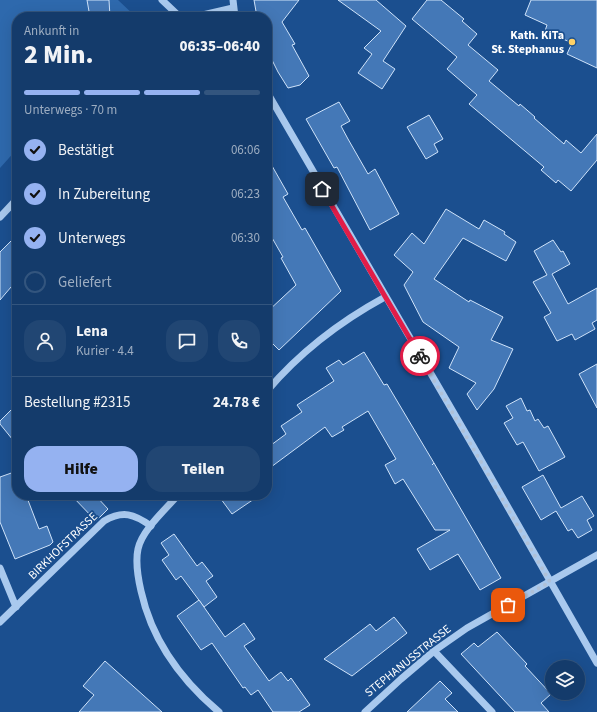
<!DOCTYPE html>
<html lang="de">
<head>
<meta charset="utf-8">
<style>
  :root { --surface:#143b6b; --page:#214673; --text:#f1f3f6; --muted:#9dadc1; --line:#33557e; --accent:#95b2f1 }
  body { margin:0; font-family:"Source Sans 3",sans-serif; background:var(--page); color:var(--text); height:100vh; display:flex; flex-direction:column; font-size:15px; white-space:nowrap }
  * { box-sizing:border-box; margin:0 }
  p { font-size:13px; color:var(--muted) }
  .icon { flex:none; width:22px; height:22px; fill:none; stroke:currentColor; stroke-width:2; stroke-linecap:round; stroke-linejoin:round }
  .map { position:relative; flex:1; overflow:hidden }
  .panel { position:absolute; left:12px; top:12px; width:260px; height:488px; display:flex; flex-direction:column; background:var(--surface); border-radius:16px; box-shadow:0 4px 16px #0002,0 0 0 1px var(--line) }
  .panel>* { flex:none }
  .fabs { position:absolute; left:545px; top:660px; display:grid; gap:8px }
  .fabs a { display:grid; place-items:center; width:40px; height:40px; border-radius:50%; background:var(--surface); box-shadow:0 4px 16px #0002,0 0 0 1px var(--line); font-size:20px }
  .pin { position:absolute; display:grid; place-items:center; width:34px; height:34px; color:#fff; margin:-17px; border-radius:8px; box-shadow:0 2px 6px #0006 }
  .courier { position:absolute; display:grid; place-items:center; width:40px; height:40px; margin:-20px; border:3px solid #e11d48; border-radius:50%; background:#fff; color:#222; box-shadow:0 1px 5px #0007 }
  .overview em { font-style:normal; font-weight:800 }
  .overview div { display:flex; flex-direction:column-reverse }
  .overview { display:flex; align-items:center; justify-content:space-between; height:68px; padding:0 12px }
  h1 { font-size:26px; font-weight:800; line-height:30px }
  .bar { display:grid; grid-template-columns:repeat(4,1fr); gap:6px 4px; align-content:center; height:48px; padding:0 12px }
  .bar i { height:5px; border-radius:3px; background:var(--line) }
  .bar .on { background:var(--accent) }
  .bar p { grid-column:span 4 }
  .line { display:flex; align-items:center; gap:10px; padding:0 12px; border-top:1px solid var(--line) }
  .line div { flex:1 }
  .round { display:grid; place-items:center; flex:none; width:42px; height:42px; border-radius:16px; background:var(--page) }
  ol { padding:0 12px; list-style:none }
  li { display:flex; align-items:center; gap:12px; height:44px }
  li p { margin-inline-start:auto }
  li .icon { padding:4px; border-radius:50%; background:var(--accent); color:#111; stroke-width:4 }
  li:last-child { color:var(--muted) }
  li i { width:22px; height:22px; border:2px solid var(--line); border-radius:50% }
  .cta { display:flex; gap:8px; margin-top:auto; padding:8px 12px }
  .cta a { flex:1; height:46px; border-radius:16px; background:var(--accent); color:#111; font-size:16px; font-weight:800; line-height:46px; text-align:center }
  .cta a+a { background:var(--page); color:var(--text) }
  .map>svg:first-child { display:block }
  .green { fill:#2e69ad }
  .building { fill:#4478b7; stroke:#cfe3fa }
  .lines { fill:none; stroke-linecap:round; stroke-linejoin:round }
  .minor { stroke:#a9c9ee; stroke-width:7 }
  .done { stroke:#afc1d8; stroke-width:4; stroke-dasharray:0 7.2 }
  .route { stroke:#e11d48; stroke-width:5 }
  .poi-dot { fill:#ffd166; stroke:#1b4f8f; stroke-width:1.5 }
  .labels { text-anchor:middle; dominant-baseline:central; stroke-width:3.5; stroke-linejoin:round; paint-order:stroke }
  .poi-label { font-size:12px; font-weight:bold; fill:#fff; stroke:#1b4f8f; text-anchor:end }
  .street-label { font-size:12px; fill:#fff; stroke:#1b4f8f }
</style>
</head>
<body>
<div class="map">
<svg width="597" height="712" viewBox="0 0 597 712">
  <rect width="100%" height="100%" fill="#1b4f8f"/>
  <!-- green -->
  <path class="green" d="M 0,0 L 118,0 L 136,17 L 17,17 L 17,149 L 0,168 Z"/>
  <!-- building -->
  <g class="building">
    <path d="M 87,0 L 109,0 L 110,17 L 90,17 Z"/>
    <path d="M 254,0 L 299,0 L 282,22 L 295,44 L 292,45 L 309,76 L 300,85 L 288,88 L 278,72 L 267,50 L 267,17 L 257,17 Z"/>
    <path d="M 338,0 L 376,0 L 406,26 L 383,61 L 395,69 L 382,89 L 358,73 L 372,54 L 364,48 L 381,31 Z"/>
    <path d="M 427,0 L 441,0 L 464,19 L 462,21 L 477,34 L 468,45 L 498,70 L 489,81 L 519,106 L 520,104 L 535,117 L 534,118 L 564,144 L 566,140 L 581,153 L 597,134 L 597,160 L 571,191 L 558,180 L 556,183 L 541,170 L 544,167 L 469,104 L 477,95 L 447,69 L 457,57 L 412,19 Z"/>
    <path d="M 531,0 L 597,0 L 597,68 L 567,54 L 572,43 L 545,31 L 547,25 L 525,15 Z"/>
    <path d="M 339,102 L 350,121 L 341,126 L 348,139 L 368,174 L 375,169 L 399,214 L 370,230 L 337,167 L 334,168 L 306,119 Z"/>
    <path d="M 429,115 L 443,139 L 434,144 L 438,152 L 426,159 L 407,127 Z"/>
    <path d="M 267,157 L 288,194 L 283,197 L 302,230 L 305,228 L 341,291 L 279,350 L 267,338 L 267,312 L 296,285 L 281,258 L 283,257 L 267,229 Z"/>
    <path d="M 446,209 L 479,229 L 484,220 L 505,232 L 504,234 L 516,242 L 506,261 L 463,238 L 434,279 L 469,302 L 470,300 L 503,317 L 491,340 L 513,349 L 494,389 L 477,410 L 467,394 L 476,383 L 449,368 L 459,347 L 423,322 L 404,285 L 413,272 L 394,255 L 412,233 L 424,244 Z"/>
    <path d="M 17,235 L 17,280 L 0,300 L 0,252 Z"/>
    <path d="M 553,240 L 561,252 L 563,251 L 570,264 L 552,274 L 568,304 L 597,288 L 597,320 L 592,323 L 595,329 L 575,340 L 572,334 L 557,341 L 544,317 L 551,313 L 533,282 L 547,275 L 534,251 Z"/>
    <path d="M 364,352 L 384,385 L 387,384 L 434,463 L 432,465 L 434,463 L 501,578 L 480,590 L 458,554 L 430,570 L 417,549 L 450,530 L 435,530 L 403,479 L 395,484 L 385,465 L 396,459 L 368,411 L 342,427 L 344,430 L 332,437 L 325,427 L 267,470 L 267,448 L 286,434 L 281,426 L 302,412 L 297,405 L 334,381 L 326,368 L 339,360 L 343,365 Z"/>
    <path d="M 597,364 L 597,408 L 579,374 Z"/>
    <path d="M 521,398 L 527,411 L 530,410 L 535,421 L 538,419 L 544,428 L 548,426 L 565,457 L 539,471 L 523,442 L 517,445 L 504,423 L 513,418 L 506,406 Z"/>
    <path d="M 17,404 L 17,445 L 0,424 L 0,421 Z"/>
    <path d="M 17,471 L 17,495 L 26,495 L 39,529 L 47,526 L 53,542 L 50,545 L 15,559 L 0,522 L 0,477 Z"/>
    <path d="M 543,475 L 561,508 L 582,496 L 594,516 L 587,520 L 592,530 L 578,538 L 572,529 L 568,531 L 556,511 L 541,520 L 522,487 Z"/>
    <path d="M 71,495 L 95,495 L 108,509 L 96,521 Z"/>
    <path d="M 218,495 L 260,495 L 232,514 Z"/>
    <path d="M 174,534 L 197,566 L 202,562 L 213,576 L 206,581 L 217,597 L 204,607 L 181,576 L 176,580 L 162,560 L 169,555 L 161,543 Z"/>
    <path d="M 199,600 L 225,637 L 244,623 L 255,639 L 244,646 L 269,681 L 281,672 L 288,681 L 291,678 L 310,705 L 299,712 L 273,712 L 258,690 L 251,695 L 245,687 L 243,688 L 212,643 L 201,650 L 177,616 Z"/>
    <path d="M 394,617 L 407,633 L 352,676 L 324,659 L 370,624 L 376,631 Z"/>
    <path d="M 497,632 L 527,664 L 525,666 L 551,694 L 541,703 L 549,712 L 515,712 L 461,654 L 474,643 L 478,647 Z"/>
    <path d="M 105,661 L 162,712 L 79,712 L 94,695 L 83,686 Z"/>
    <path d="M 440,681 L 452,693 L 445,699 L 458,712 L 407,712 Z"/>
  </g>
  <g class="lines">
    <!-- minor -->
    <g class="minor">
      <path d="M 162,0 L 180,17"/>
      <path d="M 233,0 L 235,17"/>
      <path d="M 194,17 L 233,8"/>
      <path d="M 267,92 L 473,446 L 597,663"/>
      <path d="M 0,217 L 17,199"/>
      <path d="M 267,391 C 300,352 341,321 385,297"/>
      <path d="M 178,495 C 166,509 142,530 138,549 C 135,563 138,578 141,591 C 152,641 181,680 219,712"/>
      <path d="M 0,568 L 16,607"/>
      <path d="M 0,622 L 104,521 C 123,510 134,514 151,526"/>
      <path d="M 434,651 L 492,712"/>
      <path d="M 365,712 L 401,679 L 434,651 L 467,628 L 597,555"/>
    </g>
  </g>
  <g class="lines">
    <!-- done -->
    <path class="done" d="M 420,356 L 550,582 L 508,605"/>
    <!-- route -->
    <path class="route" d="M 322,189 L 420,356"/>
  </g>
  <!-- markers -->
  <circle class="poi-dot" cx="572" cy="42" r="4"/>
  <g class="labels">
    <!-- poi labels -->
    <g class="poi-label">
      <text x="564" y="35">Kath. KiTa<tspan x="564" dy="14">St. Stephanus</tspan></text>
    </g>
    <!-- street labels -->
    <g class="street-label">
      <text transform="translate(63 546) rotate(-44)">BIRKHOFSTRASSE</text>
      <text transform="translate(408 661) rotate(-39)">STEPHANUSSTRASSE</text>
    </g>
  </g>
</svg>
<div class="fabs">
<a><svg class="icon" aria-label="layers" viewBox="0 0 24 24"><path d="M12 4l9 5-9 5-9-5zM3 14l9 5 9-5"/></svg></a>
</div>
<div class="pin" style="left:508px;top:605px;background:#ea580c"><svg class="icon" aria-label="bag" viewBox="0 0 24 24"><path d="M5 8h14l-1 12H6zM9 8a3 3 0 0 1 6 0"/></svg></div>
<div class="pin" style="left:322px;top:189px;background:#1f2937"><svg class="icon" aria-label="home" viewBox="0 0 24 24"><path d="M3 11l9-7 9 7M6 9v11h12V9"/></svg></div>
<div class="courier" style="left:420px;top:356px"><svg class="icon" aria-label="bike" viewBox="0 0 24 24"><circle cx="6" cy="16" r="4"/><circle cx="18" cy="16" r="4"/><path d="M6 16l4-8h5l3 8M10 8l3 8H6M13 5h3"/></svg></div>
<section class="panel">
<div class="overview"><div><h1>2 Min.</h1><p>Ankunft in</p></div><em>06:35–06:40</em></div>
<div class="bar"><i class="on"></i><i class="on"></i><i class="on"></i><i></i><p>Unterwegs · 70 m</p></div>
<ol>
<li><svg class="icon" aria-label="check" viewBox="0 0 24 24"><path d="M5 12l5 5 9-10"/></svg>Bestätigt<p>06:06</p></li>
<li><svg class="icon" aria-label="check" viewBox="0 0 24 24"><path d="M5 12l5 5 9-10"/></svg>In Zubereitung<p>06:23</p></li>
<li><svg class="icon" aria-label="check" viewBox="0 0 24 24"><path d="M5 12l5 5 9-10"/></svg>Unterwegs<p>06:30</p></li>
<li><i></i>Geliefert</li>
</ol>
<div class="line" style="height:72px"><a class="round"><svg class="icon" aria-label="person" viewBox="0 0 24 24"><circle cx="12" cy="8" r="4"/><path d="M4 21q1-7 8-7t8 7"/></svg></a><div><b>Lena</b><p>Kurier · 4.4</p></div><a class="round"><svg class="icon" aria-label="chat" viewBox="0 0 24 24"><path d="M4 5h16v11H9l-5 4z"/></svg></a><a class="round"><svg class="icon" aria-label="phone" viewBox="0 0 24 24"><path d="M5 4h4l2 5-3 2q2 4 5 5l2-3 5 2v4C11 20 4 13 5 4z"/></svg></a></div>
<div class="line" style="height:52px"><div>Bestellung #2315</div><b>24.78 €</b></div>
<div class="cta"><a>Hilfe</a><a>Teilen</a></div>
</section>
</div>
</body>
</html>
